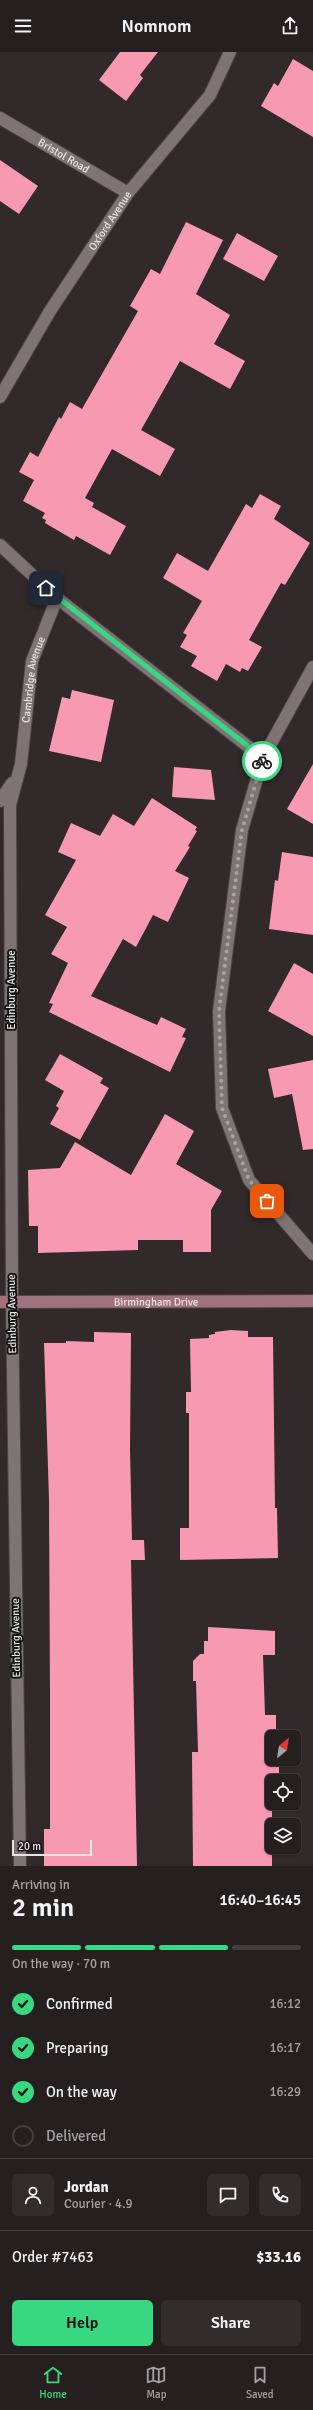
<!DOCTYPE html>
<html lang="en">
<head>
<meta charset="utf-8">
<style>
  :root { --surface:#261f20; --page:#322c2d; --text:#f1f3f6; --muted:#a4a2a5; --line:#423d3e; --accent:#37d880 }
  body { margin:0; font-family:Signika,sans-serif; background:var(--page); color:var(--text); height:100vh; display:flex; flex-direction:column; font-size:15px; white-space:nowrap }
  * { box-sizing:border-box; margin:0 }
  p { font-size:13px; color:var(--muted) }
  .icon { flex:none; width:22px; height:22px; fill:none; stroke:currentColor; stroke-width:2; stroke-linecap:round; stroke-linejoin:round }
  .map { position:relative; height:1814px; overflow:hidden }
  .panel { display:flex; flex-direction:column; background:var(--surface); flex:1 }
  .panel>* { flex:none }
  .needle { width:26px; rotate:30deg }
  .controls { position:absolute; left:265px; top:1678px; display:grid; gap:8px }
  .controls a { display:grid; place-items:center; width:36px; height:36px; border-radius:6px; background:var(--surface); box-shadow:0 1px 3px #0004,0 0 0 1px var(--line); font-size:20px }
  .scale { position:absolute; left:12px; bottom:10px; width:80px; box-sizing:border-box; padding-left:4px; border:2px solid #e8e3e4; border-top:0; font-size:11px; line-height:14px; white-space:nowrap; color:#e8e3e4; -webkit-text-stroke:3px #171314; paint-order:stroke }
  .pin { position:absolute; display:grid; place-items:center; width:34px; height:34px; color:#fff; margin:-17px; border-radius:8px; box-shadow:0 2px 6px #0006 }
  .courier { position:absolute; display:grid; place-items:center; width:40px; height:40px; margin:-20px; border:3px solid #37d880; border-radius:50%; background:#fff; color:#222; box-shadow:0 1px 5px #0007 }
  .head em { font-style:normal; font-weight:600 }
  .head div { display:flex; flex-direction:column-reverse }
  .head { display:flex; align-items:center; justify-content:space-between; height:68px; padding:0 12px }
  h1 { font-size:26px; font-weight:600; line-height:30px }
  .bar { display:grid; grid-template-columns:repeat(4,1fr); gap:6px 4px; align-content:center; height:48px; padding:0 12px }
  .bar i { height:5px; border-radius:3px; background:var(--line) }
  .bar .active { background:var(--accent) }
  .bar p { grid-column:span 4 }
  .line { display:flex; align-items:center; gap:10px; padding:0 12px; border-top:1px solid var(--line) }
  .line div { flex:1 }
  .round { display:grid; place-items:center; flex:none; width:42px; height:42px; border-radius:6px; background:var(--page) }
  ol { padding:0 12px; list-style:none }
  li { display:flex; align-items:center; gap:12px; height:44px }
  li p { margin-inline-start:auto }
  li .icon { padding:4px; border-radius:50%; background:var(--accent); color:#111; stroke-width:4 }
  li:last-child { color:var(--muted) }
  li i { width:22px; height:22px; border:2px solid var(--line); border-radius:50% }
  .action { display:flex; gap:8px; margin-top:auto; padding:8px 12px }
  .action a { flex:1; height:46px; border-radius:6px; background:var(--accent); color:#111; font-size:16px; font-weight:600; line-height:46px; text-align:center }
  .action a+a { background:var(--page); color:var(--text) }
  header { display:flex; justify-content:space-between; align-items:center; height:52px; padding:0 12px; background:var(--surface); font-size:18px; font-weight:600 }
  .dock { display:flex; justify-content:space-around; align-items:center; height:56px; border-top:1px solid var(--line); background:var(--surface); font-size:11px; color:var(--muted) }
  .dock a { display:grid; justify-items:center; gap:2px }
  .dock .active { color:var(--accent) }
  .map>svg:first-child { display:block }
  .building { fill:#f799b1 }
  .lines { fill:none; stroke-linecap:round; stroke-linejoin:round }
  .minor-casing { stroke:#4b4446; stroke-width:14 }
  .secondary-casing { stroke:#4b4446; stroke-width:14 }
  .minor { stroke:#7e7476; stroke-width:12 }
  .secondary { stroke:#9f727e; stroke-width:12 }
  .done { stroke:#a8a2a3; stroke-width:4; stroke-dasharray:0 7.2 }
  .route { stroke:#37d880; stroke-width:5 }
  .labels { text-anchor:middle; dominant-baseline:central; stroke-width:4; stroke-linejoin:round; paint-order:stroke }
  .street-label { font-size:11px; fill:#e8e3e4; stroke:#171314 }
</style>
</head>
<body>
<header><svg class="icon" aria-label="menu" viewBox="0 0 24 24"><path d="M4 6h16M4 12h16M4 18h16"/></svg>Nomnom<svg class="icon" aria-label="share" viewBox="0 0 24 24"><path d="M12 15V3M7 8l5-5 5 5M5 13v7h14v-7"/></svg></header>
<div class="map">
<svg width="313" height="1814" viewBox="0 0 313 1814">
  <rect width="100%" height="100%" fill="#32292b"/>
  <!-- building -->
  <g class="building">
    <path d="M 120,0 L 158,0 L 140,23 L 143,26 L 126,49 L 99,28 Z"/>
    <path d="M 293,7 L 313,19 L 313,85 L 261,54 L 274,31 L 278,34 Z"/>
    <path d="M 0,108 L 38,134 L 19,162 L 0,149 Z"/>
    <path d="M 186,170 L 223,188 L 196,242 L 230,263 L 214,292 L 245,309 L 230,337 L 180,309 L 141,378 L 175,397 L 160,424 L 112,397 L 85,446 L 94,451 L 92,455 L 126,474 L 110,503 L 76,484 L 74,488 L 45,471 L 46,468 L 42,466 L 45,461 L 23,449 L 34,428 L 19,420 L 30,400 L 38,405 L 59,365 L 61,367 L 70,350 L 82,357 L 138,259 L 130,254 L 151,217 L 160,222 Z"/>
    <path d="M 237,181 L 278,204 L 264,229 L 223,207 Z"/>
    <path d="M 260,442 L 281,454 L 274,467 L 310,491 L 285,533 L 281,531 L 249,588 L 262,595 L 248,619 L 242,616 L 240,620 L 226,612 L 217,629 L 191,614 L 197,604 L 180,595 L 187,583 L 183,581 L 202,549 L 163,526 L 177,501 L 208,519 L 246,452 L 252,456 Z"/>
    <path d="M 72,638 L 114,648 L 101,710 L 49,699 L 62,645 L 70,647 Z"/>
    <path d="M 313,712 L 313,772 L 287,757 Z"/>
    <path d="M 174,715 L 211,718 L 215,748 L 172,745 Z"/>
    <path d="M 152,746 L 197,775 L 195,778 L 197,779 L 188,794 L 190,795 L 175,819 L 189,826 L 168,870 L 153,863 L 136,895 L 123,887 L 91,944 L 157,973 L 161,965 L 186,977 L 182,985 L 186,986 L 170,1020 L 49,960 L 53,952 L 49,951 L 68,911 L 51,902 L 67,875 L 45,863 L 76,808 L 58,800 L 71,771 L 100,784 L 113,762 L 134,774 Z"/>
    <path d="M 282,800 L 313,805 L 313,883 L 269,877 L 275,828 L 278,829 Z"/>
    <path d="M 294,911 L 313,922 L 313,984 L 268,959 Z"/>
    <path d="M 60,1002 L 103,1026 L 100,1031 L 109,1036 L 80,1088 L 50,1072 L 59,1056 L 56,1054 L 64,1039 L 45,1028 Z"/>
    <path d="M 313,1008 L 313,1097 L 303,1098 L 292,1042 L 274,1046 L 268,1017 Z"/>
    <path d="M 165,1062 L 194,1079 L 176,1112 L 222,1139 L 211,1158 L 211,1200 L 183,1200 L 183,1188 L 138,1188 L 138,1198 L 38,1201 L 38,1174 L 29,1174 L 28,1118 L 60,1116 L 75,1090 L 131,1123 Z"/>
    <path d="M 231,1278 L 248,1279 L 248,1285 L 273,1285 L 275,1456 L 277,1456 L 278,1506 L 180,1508 L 180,1476 L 189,1476 L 189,1361 L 186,1361 L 186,1340 L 191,1340 L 190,1287 L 209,1286 L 209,1283 L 215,1282 L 215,1280 Z"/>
    <path d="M 94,1280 L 131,1281 L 130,1397 L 132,1488 L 144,1488 L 145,1508 L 131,1508 L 137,1814 L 44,1814 L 44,1777 L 50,1777 L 50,1641 L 49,1447 L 44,1291 L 66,1291 L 66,1289 L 94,1290 Z"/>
    <path d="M 208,1575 L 275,1579 L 275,1603 L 263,1603 L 265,1663 L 276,1663 L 276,1685 L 272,1685 L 272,1707 L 279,1707 L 279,1729 L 272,1729 L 272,1814 L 193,1814 L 192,1700 L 198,1700 L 196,1629 L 193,1629 L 193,1609 L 200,1602 L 204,1602 L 204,1589 L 208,1589 Z"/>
  </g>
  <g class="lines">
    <!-- minor casing -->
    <g class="minor-casing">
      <g id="minor">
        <path id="s1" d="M 0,66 L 128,141"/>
        <path id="s2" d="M 0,345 L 50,259 L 128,141 L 210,43 L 230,0"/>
        <path d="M 0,493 L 57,546 L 263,706"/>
        <path d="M 313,615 L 263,706 L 242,778 L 219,959 L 222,1056 L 249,1128 L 313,1202"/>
        <path d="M 0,749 L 12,731"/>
        <path id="s3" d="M 20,1814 L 12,1250 L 10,753 L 21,712 L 32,609 L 57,546"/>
      </g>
    </g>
    <!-- secondary casing -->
    <g class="secondary-casing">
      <g id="secondary">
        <path id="s4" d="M 0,1250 L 313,1249"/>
      </g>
    </g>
    <!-- minor -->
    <use href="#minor" class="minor"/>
    <!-- secondary -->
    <use href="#secondary" class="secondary"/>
  </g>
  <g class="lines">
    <!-- done -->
    <path class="done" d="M 262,709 L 242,778 L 219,959 L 222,1056 L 249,1128 L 267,1149"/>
    <!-- route -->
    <path class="route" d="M 46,536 L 263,706 L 262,709"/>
  </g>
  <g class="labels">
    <!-- street labels -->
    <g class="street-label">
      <text stroke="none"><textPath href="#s1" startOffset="74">Bristol Road</textPath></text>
      <text stroke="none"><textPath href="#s2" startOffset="208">Oxford Avenue</textPath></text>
      <text stroke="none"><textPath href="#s3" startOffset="1189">Cambridge Avenue</textPath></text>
      <text transform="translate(11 938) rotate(-90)">Edinburg Avenue</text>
      <text stroke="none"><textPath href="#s4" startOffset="156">Birmingham Drive</textPath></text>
      <text transform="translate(12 1262) rotate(-91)">Edinburg Avenue</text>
      <text transform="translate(16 1586) rotate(-91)">Edinburg Avenue</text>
    </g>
  </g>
</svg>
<div class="controls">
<a><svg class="needle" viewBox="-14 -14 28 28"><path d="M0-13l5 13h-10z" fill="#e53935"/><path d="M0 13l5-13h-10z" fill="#a4a2a5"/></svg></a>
<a><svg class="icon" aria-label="locate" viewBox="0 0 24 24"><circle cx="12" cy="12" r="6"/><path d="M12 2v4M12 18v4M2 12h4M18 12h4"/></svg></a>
<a><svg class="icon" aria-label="layers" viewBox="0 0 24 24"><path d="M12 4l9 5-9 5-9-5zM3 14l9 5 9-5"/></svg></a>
</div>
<div class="scale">20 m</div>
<div class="pin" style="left:267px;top:1149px;background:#ea580c"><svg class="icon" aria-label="bag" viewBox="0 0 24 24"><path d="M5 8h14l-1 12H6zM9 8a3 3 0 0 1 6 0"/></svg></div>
<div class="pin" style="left:46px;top:536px;background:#1f2937"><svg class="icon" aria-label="home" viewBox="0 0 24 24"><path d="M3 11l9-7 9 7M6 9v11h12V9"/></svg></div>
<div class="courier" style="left:262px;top:709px"><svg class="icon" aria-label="bike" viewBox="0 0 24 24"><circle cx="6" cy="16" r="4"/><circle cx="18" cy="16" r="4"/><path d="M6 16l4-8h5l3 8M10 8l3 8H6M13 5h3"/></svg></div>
</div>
<section class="panel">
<div class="head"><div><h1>2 min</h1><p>Arriving in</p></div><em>16:40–16:45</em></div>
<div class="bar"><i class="active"></i><i class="active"></i><i class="active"></i><i></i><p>On the way · 70 m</p></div>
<ol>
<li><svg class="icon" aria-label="check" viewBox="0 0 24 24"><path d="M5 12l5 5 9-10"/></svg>Confirmed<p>16:12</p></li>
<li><svg class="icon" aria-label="check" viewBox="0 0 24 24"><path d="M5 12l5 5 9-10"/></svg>Preparing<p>16:17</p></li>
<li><svg class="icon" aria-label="check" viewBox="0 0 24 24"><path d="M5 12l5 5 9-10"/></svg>On the way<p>16:29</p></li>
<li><i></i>Delivered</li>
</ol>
<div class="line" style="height:72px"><a class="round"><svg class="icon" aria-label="person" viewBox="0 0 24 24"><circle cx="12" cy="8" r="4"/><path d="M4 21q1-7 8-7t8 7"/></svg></a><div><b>Jordan</b><p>Courier · 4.9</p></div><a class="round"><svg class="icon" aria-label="chat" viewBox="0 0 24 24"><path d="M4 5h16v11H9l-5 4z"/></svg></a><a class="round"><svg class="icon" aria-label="phone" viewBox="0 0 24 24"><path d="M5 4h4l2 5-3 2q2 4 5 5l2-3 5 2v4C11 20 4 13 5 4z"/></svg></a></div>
<div class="line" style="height:52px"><div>Order #7463</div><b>$33.16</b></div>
<div class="action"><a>Help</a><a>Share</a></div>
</section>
<nav class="dock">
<a class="active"><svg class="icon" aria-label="home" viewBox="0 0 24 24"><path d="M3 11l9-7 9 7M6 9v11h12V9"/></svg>Home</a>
<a><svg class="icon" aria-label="map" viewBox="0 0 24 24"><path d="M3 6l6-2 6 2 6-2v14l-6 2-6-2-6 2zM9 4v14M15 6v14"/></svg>Map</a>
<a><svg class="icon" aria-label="saved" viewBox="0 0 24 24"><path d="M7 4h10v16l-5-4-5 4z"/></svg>Saved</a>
</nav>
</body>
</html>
